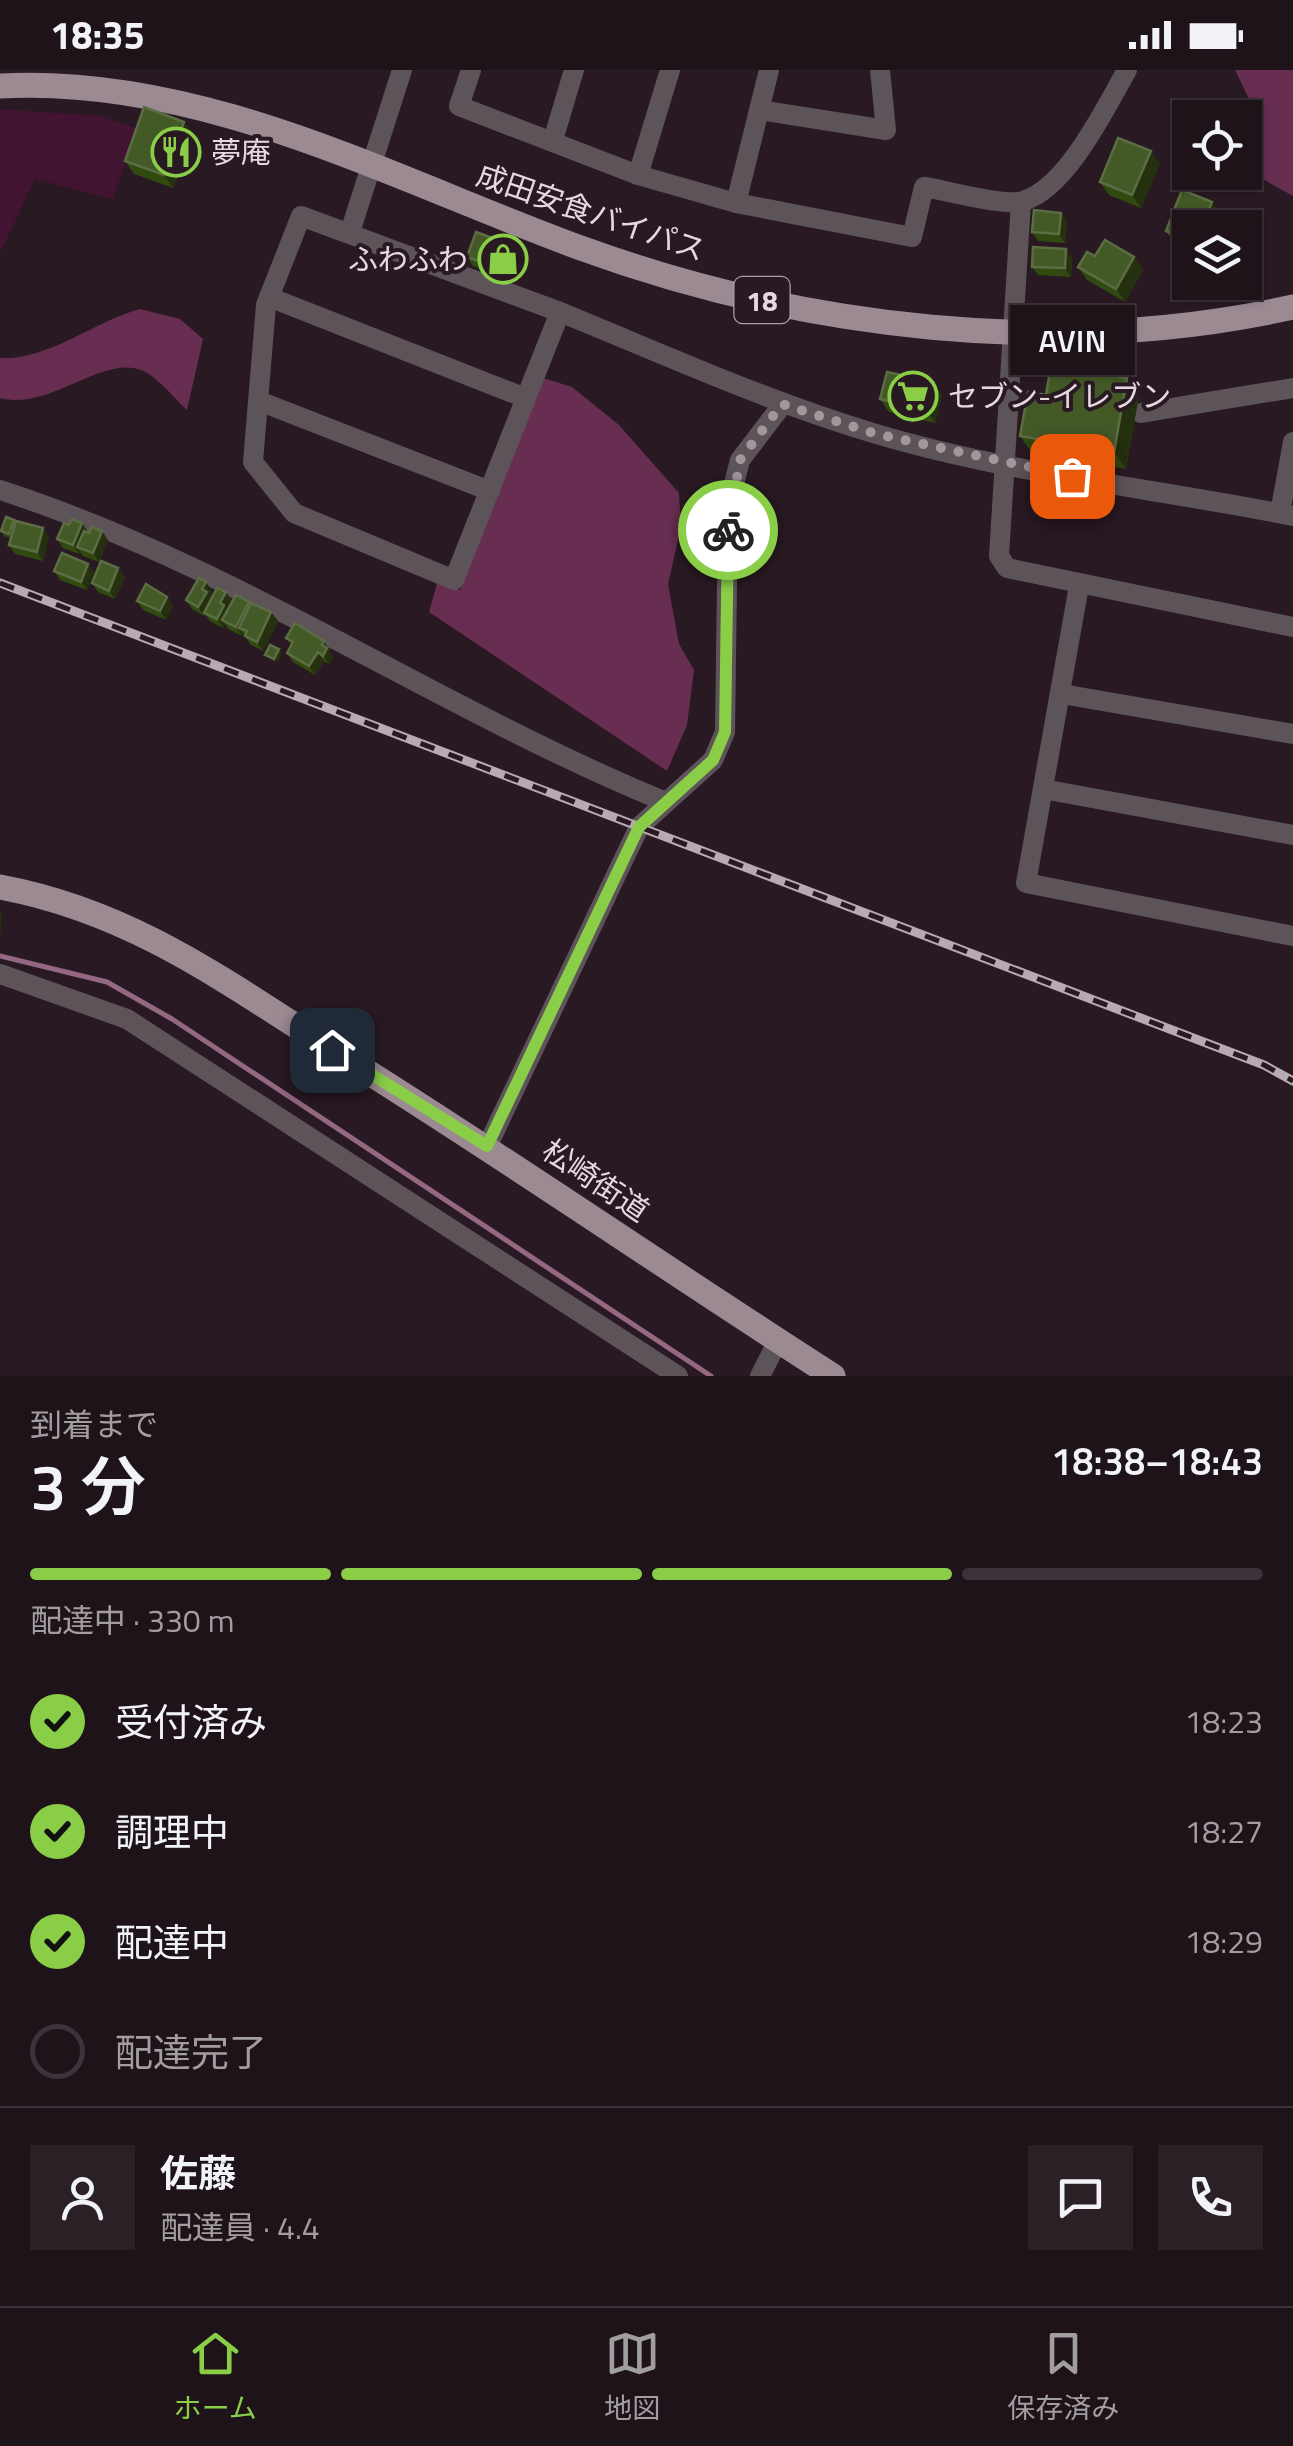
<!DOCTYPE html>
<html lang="ja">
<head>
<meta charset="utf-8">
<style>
  :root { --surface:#1f131a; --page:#2c2027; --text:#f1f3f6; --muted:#a19ea2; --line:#3c3239; --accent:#8ace48 }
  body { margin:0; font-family:"Titillium Web","Noto Sans JP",sans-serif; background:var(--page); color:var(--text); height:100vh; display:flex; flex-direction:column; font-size:38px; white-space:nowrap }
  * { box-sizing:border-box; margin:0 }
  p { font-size:32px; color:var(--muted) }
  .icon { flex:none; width:55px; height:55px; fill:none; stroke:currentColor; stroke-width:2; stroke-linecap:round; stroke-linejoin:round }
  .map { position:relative; height:1306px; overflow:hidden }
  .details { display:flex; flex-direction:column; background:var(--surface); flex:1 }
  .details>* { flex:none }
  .controls { position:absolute; left:1172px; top:30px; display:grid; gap:20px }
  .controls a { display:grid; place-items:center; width:90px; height:90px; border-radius:0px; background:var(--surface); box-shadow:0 2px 8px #0004,0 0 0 2px var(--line); font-size:50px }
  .pin { position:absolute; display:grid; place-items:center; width:85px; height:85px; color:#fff; margin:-42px; border-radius:20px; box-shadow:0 5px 15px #0006 }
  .courier { position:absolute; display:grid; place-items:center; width:100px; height:100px; margin:-50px; border:8px solid #8ace48; border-radius:50%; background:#fff; color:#222; box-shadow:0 2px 12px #0007 }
  .bubble { position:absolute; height:70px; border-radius:0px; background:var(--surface); box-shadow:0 2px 8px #0004,0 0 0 2px var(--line); font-size:32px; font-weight:600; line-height:70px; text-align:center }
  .overview em { font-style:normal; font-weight:600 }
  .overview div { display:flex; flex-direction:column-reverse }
  .overview { display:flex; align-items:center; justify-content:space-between; height:170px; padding:0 30px }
  h1 { font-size:65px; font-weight:600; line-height:75px }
  .bar { display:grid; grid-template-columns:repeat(4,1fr); gap:15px 10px; align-content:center; height:120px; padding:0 30px }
  .bar i { height:12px; border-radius:8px; background:var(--line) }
  .bar .selected { background:var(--accent) }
  .bar p { grid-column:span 4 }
  .line { display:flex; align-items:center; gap:25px; padding:0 30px; border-top:2px solid var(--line) }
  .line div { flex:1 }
  .round { display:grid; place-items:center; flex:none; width:105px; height:105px; border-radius:0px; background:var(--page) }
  ol { padding:0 30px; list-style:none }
  li { display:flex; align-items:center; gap:30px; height:110px }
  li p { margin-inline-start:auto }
  li .icon { padding:10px; border-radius:50%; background:var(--accent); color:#111; stroke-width:4 }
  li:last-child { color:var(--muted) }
  li i { width:55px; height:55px; border:5px solid var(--line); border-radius:50% }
  .status { display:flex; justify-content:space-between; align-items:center; height:70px; padding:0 50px; background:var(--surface); direction:ltr }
  .status svg { height:28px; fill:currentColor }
  .menu { display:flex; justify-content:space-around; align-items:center; height:140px; border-top:2px solid var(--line); background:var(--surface); font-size:28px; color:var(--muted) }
  .menu a { display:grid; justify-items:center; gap:5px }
  .menu .selected { color:var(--accent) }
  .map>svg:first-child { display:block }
  .green { fill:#431332 }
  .forest { fill:#672e51 }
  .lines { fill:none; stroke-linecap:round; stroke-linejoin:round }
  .stream { stroke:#946882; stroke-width:5 }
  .minor { stroke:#5d5459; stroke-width:20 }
  .major { stroke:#9c8a93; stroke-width:25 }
  .rail-casing { stroke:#b7aab0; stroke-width:9 }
  .rail { stroke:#291922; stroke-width:5; stroke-dasharray:15; stroke-linecap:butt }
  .wall { fill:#304a10 }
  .shaded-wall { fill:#25300e }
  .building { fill:#435926; stroke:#5c6d43; stroke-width:2.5 }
  .done { stroke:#a3969d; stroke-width:10; stroke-dasharray:0 18 }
  .route { stroke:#8ace48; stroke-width:12 }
  .labels { text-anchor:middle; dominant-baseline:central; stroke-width:8; stroke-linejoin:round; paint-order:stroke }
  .shield { fill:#291922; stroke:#ad9fa6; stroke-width:2.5 }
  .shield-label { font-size:28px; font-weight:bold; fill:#e5d9df }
  .poi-label { font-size:30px; fill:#e5d9df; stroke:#291922; text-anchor:start }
  .street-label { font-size:30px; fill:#e5d9df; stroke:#291922 }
</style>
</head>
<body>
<div class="status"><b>18:35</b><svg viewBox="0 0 49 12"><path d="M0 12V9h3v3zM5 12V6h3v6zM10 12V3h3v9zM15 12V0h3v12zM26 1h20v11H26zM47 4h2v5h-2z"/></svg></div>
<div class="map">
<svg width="1293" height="1306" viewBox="0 0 1293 1306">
  <rect width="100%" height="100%" fill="#291922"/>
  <!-- green -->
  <path class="green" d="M 0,39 L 99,46 L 137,58 L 113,129 L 35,109 L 0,183 Z"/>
  <!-- forest -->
  <g class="forest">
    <path d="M 1235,0 L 1293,0 L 1293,126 L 1259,107 L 1252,35 Z"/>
    <path d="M 140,239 L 180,249 L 203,269 L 187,340 C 174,328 157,306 141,300 C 102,285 49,341 0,328 L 0,288 C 47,291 95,251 140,239 Z"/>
    <path d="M 540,307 L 572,317 L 619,355 L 679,423 L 681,457 L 668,514 L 679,574 L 694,600 L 687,655 L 667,701 L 429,542 L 438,510 L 460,520 Z"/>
  </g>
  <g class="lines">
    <!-- stream -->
    <path class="stream" d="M 0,886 L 107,912 L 172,949 L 711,1306"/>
    <!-- minor -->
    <g class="minor">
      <path d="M 471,0 L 459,36 L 638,105 L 736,133 L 912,167 L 924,117 C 946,120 1004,137 1023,131 C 1067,118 1106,37 1127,0"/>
      <path d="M 759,40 L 886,60 L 880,0"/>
      <path d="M 553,70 L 574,0"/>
      <path d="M 638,105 L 670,0"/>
      <path d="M 1021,132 L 999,486 L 1007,498 L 1293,557"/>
      <path d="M 736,133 L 769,0"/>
      <path d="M 301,146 L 560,242 L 454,510 L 294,443 L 253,392 L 266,235 Z"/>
      <path d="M 350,162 L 402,0"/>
      <path d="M 269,227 L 523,327"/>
      <path d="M 560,242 C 663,284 766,331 873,363 C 1009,404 1154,418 1293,446"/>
      <path d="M 259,331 L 490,421"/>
      <path d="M 1141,343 L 1293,318"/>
      <path d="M 0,420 C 235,496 438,639 666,732"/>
      <path d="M 1280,443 L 1293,372"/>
      <path d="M 1079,516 L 1026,813 L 1293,866"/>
      <path d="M 1062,624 L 1293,664"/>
      <path d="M 1043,719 L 1293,765"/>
      <path d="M 0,904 L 127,949 L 678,1306"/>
      <path d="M 487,1077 L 639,757 L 713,690 L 725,662 L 728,438 L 740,390 L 783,334"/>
      <path d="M 760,1306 L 778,1271"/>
    </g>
    <!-- major -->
    <g class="major">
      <path d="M 0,16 C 203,5 393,109 578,177 C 802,259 1059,289 1293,237"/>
      <path d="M 0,817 C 135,842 230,915 344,987 C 509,1090 669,1201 833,1306"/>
    </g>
    <!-- rail casing -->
    <g class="rail-casing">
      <path id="rail" d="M 0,513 L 1264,995 L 1293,1011"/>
    </g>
    <!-- rail -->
    <use href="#rail" class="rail"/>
  </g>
  <!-- wall -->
  <g class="wall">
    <path d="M 184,52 L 193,65 L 173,118 L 134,104 L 125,91 Z"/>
    <path d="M 1160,94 L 1141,138 L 1109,125 L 1100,112 Z"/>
    <path d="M 1212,132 L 1218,141 L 1211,158 L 1190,158 L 1190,177 L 1172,170 L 1166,161 Z"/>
    <path d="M 1061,143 L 1067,152 L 1065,173 L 1038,171 L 1032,162 Z"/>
    <path d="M 1066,179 L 1072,188 L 1071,207 L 1038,205 L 1032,197 Z"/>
    <path d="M 1095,186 L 1134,187 L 1143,200 L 1125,232 L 1087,210 L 1078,197 Z"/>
    <path d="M 467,187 L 526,187 L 517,212 L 473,196 Z"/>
    <path d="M 942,325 L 935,353 L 889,342 L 880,329 Z"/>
    <path d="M 1046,325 L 1139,325 L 1126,399 L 1032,383 L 1020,366 Z"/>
    <path d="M 16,452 L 49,467 L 43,491 L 15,484 L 9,475 L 11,468 L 4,466 L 1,461 Z"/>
    <path d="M 88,462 L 108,470 L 99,492 L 83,486 L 80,482 L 79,484 L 63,478 L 57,469 Z"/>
    <path d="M 118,498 L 125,507 L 115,529 L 98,522 L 92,513 Z"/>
    <path d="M 54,501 L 94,502 L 87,520 L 60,510 Z"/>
    <path d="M 212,521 L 210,526 L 212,528 L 226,522 L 232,531 L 249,532 L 278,551 L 263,581 L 251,575 L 243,564 L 242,566 L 228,559 L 225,554 L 223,558 L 210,551 L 205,544 L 204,546 L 192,539 L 186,530 Z"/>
    <path d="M 137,531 L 173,536 L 166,550 L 143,540 Z"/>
    <path d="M 286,568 L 331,579 L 329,581 L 333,587 L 329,594 L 324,591 L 315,605 L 293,592 L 287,583 L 291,575 Z"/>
  </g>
  <!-- shaded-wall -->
  <g class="shaded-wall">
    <path d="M 184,52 L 193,65 L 173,118 L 164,105 Z"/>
    <path d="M 1151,81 L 1160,94 L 1141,138 L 1132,125 Z"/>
    <path d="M 1212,132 L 1218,141 L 1211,158 L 1201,158 Z"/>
    <path d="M 1061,143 L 1067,152 L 1065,173 L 1059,164 Z"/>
    <path d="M 520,178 L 526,187 L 517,212 L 511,203 Z"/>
    <path d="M 1066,179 L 1072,188 L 1071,207 L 1065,198 Z"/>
    <path d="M 1134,187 L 1143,200 L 1125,232 L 1116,219 Z"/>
    <path d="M 1127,308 L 1139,325 L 1126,399 L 1114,382 Z"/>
    <path d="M 933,312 L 942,325 L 935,353 L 926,340 Z"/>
    <path d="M 82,453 L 88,462 L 81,479 L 77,477 L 80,482 L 79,484 L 73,475 Z"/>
    <path d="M 43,458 L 49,467 L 43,491 L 37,482 Z"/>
    <path d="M 102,461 L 108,470 L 99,492 L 93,483 Z"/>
    <path d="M 88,494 L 94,502 L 87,520 L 81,512 Z"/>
    <path d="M 118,498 L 125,507 L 115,529 L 109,521 Z"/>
    <path d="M 206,512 L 212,521 L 210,526 L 213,531 L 204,546 L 198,537 L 202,519 Z"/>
    <path d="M 226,522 L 232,531 L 222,550 L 225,554 L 223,558 L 217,549 L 220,533 Z"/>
    <path d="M 167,527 L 173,536 L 166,550 L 160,541 Z"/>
    <path d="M 249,532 L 255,541 L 239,558 L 243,564 L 242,566 L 236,557 Z"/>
    <path d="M 271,542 L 278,551 L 263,581 L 257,572 Z"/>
    <path d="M 324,571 L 333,587 L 329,594 L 323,586 L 322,575 Z"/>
    <path d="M 279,579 L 282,583 L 278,593 L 274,589 Z"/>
    <path d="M 318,582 L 324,591 L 315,605 L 309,596 Z"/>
    <path d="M 0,842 L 2,845 L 0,873 Z"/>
  </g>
  <!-- building -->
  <g class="building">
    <path d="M 144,37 L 184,52 L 164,105 L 125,91 Z"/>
    <path d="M 1118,68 L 1151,81 L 1132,125 L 1100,112 Z"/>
    <path d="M 1182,120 L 1212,132 L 1201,158 L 1190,158 L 1190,171 L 1166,161 Z"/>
    <path d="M 1034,140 L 1061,143 L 1059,164 L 1032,162 Z"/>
    <path d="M 476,162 L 520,178 L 511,203 L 467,187 Z"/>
    <path d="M 1105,170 L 1134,187 L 1116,219 L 1078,197 L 1087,182 L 1095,186 Z"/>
    <path d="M 1033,177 L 1066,179 L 1065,198 L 1032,197 Z"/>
    <path d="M 1051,295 L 1127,308 L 1114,382 L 1020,366 L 1028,322 L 1046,325 Z"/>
    <path d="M 887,302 L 933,312 L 926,340 L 880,329 Z"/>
    <path d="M 6,447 L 14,450 L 9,464 L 1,461 Z"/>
    <path d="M 72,449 L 82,453 L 73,475 L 57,469 L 64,453 L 69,455 Z"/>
    <path d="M 16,451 L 43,458 L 37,482 L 9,475 Z"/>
    <path d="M 92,457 L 102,461 L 93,483 L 77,477 L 84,461 L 89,463 Z"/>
    <path d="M 62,483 L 88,494 L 81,512 L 54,501 Z"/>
    <path d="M 101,491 L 118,498 L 109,521 L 92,513 Z"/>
    <path d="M 199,508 L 206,512 L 202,519 L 207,522 L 198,537 L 186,530 Z"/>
    <path d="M 146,514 L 167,527 L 160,541 L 137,531 Z"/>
    <path d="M 217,518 L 226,522 L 220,533 L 224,535 L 217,549 L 204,543 Z"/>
    <path d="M 236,525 L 249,532 L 236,557 L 222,550 Z"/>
    <path d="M 251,533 L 271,542 L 257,572 L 245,566 L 247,561 L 239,558 Z"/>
    <path d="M 295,553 L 324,571 L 322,575 L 327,578 L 323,586 L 318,582 L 309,596 L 287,583 L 293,572 L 286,568 Z"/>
    <path d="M 270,575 L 279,579 L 274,589 L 265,585 Z"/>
  </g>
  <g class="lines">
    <!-- done -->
    <path class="done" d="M 728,460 L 740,390 L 782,334 L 876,364 L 1072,406"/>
    <!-- route -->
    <path class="route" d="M 332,980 L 487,1076 L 639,757 L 713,690 L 725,662 L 728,460"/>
  </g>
  <!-- icons -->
  <defs>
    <g id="restaurant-ring" transform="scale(2.5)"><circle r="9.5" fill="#291922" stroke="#8ace48" stroke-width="1.5"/><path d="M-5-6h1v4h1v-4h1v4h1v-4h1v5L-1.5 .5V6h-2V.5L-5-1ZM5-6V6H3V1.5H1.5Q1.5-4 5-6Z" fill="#8ace48"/></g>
    <g id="shop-ring" transform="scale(2.5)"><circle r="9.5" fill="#291922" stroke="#8ace48" stroke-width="1.5"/><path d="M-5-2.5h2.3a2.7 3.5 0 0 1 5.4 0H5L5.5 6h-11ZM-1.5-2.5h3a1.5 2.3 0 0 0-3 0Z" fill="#8ace48"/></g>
    <g id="supermarket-ring" transform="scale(2.5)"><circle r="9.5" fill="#291922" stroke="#8ace48" stroke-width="1.5"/><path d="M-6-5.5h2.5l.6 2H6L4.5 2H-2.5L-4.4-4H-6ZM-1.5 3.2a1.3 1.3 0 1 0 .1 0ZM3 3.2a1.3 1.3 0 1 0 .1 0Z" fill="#8ace48"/></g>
  </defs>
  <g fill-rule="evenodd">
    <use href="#restaurant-ring" x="176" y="82"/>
    <use href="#shop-ring" x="503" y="189"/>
    <use href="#supermarket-ring" x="913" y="326"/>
  </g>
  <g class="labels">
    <!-- shield labels -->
    <rect class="shield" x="734.5" y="207" width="55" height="46" rx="8"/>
    <g class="shield-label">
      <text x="762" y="230">18</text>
    </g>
    <!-- poi labels -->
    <g class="poi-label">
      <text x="211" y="82">夢庵</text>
      <text x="468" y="189" text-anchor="end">ふわふわ</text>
      <text x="948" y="326">セブン-イレブン</text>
    </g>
    <!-- street labels -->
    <g class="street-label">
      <text transform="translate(591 142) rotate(19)">成田安食バイパス</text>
      <text transform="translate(596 1110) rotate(34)">松崎街道</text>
    </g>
  </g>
</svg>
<div class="controls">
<a><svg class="icon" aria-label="locate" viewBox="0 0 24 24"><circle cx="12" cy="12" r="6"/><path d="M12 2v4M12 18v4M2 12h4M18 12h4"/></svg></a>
<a><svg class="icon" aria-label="layers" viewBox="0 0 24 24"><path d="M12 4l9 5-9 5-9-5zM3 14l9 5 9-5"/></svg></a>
</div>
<div class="pin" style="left:1072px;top:406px;background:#ea580c"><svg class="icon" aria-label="bag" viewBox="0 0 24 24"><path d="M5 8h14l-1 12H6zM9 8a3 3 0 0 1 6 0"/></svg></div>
<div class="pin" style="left:332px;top:980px;background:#1f2937"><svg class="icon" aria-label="home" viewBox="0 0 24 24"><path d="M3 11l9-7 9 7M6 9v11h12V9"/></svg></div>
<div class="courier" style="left:728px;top:460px"><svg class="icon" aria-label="bike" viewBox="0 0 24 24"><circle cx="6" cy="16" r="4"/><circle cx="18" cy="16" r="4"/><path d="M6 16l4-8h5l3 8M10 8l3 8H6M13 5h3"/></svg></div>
<div class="bubble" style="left:1010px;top:235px;width:125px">AVIN</div>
</div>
<section class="details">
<div class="overview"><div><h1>3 分</h1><p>到着まで</p></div><em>18:38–18:43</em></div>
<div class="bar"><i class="selected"></i><i class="selected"></i><i class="selected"></i><i></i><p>配達中 · 330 m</p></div>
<ol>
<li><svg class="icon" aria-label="check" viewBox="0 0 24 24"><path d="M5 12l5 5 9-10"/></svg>受付済み<p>18:23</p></li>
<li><svg class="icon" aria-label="check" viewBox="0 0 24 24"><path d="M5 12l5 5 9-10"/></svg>調理中<p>18:27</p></li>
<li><svg class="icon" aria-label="check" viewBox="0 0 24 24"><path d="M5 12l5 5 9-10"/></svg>配達中<p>18:29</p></li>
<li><i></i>配達完了</li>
</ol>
<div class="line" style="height:180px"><a class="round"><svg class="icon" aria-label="person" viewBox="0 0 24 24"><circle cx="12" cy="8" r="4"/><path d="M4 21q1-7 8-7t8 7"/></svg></a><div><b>佐藤</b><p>配達員 · 4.4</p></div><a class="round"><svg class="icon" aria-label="chat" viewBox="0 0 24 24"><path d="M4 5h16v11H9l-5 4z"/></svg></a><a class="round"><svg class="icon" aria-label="phone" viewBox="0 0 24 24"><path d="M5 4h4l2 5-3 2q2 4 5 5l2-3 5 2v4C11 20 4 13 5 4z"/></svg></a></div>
</section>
<nav class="menu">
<a class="selected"><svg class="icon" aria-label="home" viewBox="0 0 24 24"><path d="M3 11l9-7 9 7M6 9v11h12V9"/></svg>ホーム</a>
<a><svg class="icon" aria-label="map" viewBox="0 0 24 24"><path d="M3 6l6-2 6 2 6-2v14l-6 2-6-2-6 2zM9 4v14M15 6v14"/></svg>地図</a>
<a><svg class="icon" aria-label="saved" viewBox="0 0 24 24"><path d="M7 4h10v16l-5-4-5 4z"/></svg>保存済み</a>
</nav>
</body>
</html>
